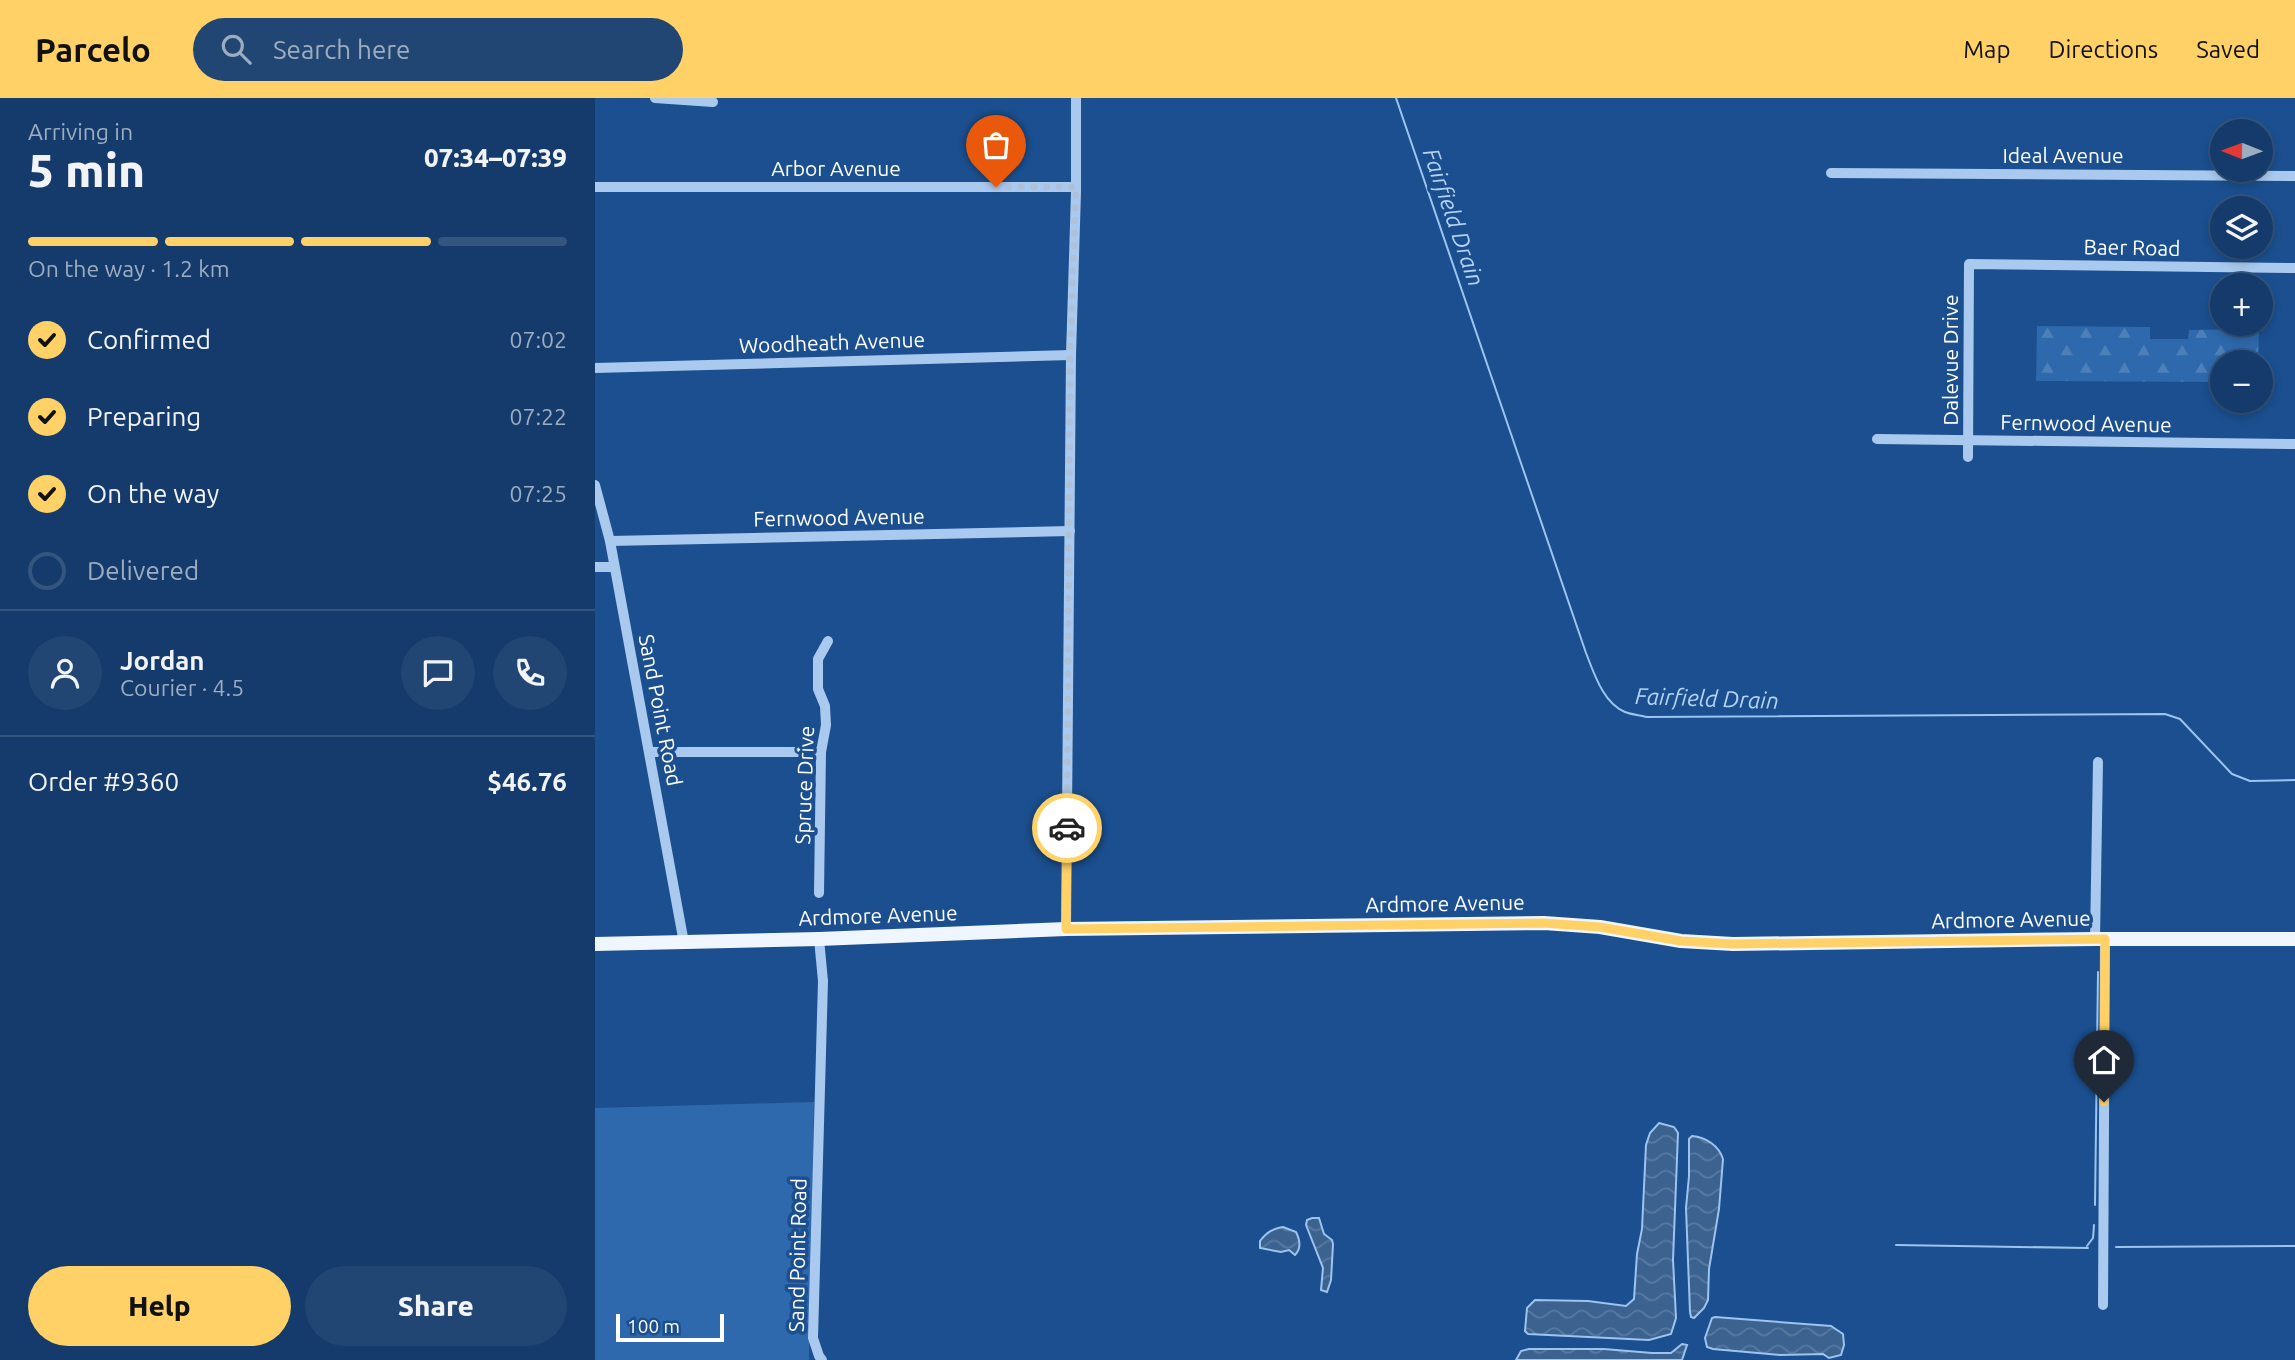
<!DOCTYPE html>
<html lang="en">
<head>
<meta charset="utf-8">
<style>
  :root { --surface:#143b6b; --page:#214673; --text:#f1f3f6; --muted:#9dadc1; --line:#33557e; --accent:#ffd166 }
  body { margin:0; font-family:Ubuntu,sans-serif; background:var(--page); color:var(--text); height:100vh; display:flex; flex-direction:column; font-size:26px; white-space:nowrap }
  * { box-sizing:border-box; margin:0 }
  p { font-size:23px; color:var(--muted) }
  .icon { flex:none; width:38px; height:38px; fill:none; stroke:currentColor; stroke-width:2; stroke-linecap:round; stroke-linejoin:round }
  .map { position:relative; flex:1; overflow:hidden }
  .panel { display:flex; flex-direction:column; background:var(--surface); width:595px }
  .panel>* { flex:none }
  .needle { width:46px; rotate:271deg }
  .buttons { position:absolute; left:1615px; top:21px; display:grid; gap:14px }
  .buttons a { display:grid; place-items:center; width:63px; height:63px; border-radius:50%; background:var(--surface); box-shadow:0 4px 10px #0003,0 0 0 2px var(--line); font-size:35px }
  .scale { position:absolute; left:21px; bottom:18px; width:108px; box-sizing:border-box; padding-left:7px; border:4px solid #fff; border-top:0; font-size:19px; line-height:24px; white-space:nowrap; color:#fff; -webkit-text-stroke:5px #1b4f8f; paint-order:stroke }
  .pin { position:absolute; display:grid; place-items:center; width:60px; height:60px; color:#fff; margin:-72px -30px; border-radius:50% 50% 50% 0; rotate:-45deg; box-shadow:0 0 7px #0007 }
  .pin .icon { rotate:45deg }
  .courier { position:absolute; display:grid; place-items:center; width:70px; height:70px; margin:-35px; border:5px solid #ffd166; border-radius:50%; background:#fff; color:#222; box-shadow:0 2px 9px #0007 }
  .head em { font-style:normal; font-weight:800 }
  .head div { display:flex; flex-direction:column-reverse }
  .head { display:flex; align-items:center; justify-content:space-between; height:119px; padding:0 28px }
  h1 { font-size:46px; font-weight:800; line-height:52px }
  .bar { display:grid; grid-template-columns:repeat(4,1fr); gap:10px 7px; align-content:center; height:84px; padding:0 28px }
  .bar i { height:9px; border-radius:5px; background:var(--line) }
  .bar .selected { background:var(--accent) }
  .bar p { grid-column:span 4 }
  .line { display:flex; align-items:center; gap:18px; padding:0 28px; border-top:2px solid var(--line) }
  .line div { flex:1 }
  .round { display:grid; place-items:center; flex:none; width:74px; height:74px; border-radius:37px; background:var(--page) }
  ol { padding:0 28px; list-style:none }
  li { display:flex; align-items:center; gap:21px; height:77px }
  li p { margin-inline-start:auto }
  li .icon { padding:7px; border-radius:50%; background:var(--accent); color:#111; stroke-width:4 }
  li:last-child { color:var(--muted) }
  li i { width:38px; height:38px; border:4px solid var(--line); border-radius:50% }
  .cta { display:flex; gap:14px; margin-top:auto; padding:14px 28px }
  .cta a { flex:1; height:80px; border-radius:42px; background:var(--accent); color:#111; font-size:28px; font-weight:800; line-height:80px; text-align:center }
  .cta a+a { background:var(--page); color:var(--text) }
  header { display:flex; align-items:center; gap:42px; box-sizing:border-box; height:98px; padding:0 35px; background:var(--accent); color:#111 }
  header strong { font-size:33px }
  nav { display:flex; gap:38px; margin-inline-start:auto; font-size:24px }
  .search { width:490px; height:63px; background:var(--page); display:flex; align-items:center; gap:18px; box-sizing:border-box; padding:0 24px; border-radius:38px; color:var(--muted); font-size:26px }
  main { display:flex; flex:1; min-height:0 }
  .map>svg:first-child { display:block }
  .forest { fill:url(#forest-firs) }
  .pitch { fill:#2e69ad }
  .water { fill:url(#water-waves); stroke:#9cc4f0; stroke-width:2 }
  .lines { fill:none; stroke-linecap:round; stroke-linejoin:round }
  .stream { stroke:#9cc4f0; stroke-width:2 }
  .minor { stroke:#a9c9ee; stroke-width:10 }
  .major { stroke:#f0f6ff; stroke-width:14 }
  .done { stroke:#afc1d8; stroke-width:7; stroke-dasharray:0 12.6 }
  .route { stroke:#ffd166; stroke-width:9 }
  .labels { text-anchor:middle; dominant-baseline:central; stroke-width:7; stroke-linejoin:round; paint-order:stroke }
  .street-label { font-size:21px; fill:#fff; stroke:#1b4f8f }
  .water-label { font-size:23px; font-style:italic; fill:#b5d3f5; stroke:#1b4f8f }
</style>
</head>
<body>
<header>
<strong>Parcelo</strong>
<div class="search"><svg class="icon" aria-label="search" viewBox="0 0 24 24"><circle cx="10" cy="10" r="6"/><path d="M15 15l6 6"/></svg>Search here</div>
<nav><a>Map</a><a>Directions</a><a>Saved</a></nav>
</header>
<main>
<section class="panel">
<div class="head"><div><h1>5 min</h1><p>Arriving in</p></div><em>07:34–07:39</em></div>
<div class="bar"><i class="selected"></i><i class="selected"></i><i class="selected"></i><i></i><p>On the way · 1.2 km</p></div>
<ol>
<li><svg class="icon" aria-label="check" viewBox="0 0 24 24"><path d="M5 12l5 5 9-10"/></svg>Confirmed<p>07:02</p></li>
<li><svg class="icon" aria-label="check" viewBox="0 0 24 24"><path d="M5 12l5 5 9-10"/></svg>Preparing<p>07:22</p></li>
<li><svg class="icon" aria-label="check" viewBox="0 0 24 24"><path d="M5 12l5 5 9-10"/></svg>On the way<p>07:25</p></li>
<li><i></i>Delivered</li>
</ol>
<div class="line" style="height:126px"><a class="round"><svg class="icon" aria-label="person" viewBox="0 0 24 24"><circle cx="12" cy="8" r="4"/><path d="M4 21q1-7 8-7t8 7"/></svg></a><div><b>Jordan</b><p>Courier · 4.5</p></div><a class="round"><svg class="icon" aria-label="chat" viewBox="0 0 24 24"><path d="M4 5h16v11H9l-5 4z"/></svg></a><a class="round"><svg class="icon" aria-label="phone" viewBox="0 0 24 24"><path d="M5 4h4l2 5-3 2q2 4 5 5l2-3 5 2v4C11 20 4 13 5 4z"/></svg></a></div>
<div class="line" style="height:91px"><div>Order #9360</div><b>$46.76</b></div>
<div class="cta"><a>Help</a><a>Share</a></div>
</section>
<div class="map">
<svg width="1700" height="1262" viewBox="0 0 1700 1262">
  <defs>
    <pattern id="forest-firs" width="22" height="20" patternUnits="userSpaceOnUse" patternTransform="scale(1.75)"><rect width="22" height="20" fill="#2e69ad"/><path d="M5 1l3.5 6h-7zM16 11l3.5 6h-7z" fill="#4d80b9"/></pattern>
    <pattern id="water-waves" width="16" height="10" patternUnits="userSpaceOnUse" patternTransform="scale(1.75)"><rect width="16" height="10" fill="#3c6290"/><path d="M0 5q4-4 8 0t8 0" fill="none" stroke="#597aa1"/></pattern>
  </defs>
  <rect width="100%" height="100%" fill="#1b4f8f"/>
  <!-- forest -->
  <path class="forest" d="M 1442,228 L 1555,229 L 1555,241 L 1593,241 L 1594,232 L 1664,231 L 1663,264 L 1628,264 L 1627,284 L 1441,283 Z"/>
  <!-- pitch -->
  <path class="pitch" d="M 219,1004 L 214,1262 L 0,1262 L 0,1010 Z"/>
  <!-- water -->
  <g class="water">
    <path d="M 1064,1025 L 1079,1029 L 1083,1035 L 1078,1162 L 1081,1220 L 1076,1236 L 1054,1242 L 933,1236 L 930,1233 L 932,1210 L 940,1202 L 993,1203 L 1031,1208 L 1039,1201 L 1042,1156 L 1047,1131 L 1051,1047 L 1055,1035 Z"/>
    <path d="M 1097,1038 C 1111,1039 1124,1048 1128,1061 L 1124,1111 L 1114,1171 L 1113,1202 L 1109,1210 L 1099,1220 L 1096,1219 L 1095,1214 L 1091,1110 L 1094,1078 L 1094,1041 Z"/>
    <path d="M 717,1120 L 724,1120 L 729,1136 L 737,1142 L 738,1146 L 736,1182 L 732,1194 L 726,1192 L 728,1170 L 711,1127 L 712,1122 Z"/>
    <path d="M 688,1129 L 701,1134 C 705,1142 707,1150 700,1157 L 694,1152 L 686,1154 L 665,1150 L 665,1143 C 672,1134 677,1131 688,1129 Z"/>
    <path d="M 1120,1219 L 1236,1228 L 1248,1236 L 1249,1247 L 1246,1257 L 1234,1260 L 1228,1256 L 1185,1257 L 1118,1251 L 1112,1249 L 1110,1240 L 1117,1220 Z"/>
    <path d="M 1087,1246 L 1092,1247 L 1087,1262 L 921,1262 L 926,1253 L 934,1251 L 1009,1251 L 1057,1255 L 1076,1255 Z"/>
  </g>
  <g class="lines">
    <!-- stream -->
    <g class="stream">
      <path d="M 801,0 L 991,555 C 999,575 1008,605 1030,614 C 1037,617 1046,617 1052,619 L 1570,616 L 1585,621 L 1637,676 L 1655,683 L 1700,682"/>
      <path d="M 1500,1107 L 1503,874"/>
      <path d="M 1301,1147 L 1493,1150"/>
      <path d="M 1492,1148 L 1498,1140 L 1499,1127"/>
      <path d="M 1521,1149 L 1700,1148"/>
    </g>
    <!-- minor -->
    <g class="minor">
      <path d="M 60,0 L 118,4"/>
      <path d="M 1236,75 L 1700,78"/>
      <path d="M 0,89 L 481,89"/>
      <path d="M 0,270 L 476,257"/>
      <path d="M 1282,341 L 1700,346"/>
      <path d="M 1373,359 L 1374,166 L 1700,170"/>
      <path d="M 0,387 L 15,443 L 89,845"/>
      <path d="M 15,443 L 475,433"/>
      <path d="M 0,469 L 19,469"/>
      <path d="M 55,654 L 226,654"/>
      <path d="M 224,795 L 226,654 L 231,627 L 230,608 L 223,591 L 223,561 L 233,543"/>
      <path d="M 471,831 L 476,257 L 481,94 L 481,0"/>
      <path d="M 224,841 L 228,883 L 218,1240 L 224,1258 L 227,1262"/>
      <path d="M 1500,841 L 1503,664"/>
      <path d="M 1508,1207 L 1510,841"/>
    </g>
    <!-- major -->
    <path class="major" d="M 0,846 L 224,841 L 471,831 L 949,825 L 1005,829 L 1086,843 L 1138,846 L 1500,841 L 1700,841"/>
  </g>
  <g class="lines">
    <!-- done -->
    <path class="done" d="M 401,89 L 481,89 L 475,257 L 472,730"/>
    <!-- route -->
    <path class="route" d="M 472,730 L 471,831 L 948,825 L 1005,829 L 1086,843 L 1138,846 L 1510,841 L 1509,1004"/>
  </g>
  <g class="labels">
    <!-- street labels -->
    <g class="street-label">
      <text x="1468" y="57">Ideal Avenue</text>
      <text x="241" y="70">Arbor Avenue</text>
      <text transform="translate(1537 149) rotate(1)">Baer Road</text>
      <text transform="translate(237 244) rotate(-2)">Woodheath Avenue</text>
      <text transform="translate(1355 262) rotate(-90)">Dalevue Drive</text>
      <text transform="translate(1491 325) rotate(1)">Fernwood Avenue</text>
      <text transform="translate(244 419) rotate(-1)">Fernwood Avenue</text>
      <text transform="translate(66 612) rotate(79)">Sand Point Road</text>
      <text transform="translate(209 687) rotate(-88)">Spruce Drive</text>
      <text transform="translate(850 805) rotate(-1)">Ardmore Avenue</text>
      <text transform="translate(283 817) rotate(-2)">Ardmore Avenue</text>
      <text transform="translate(1416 821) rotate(-1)">Ardmore Avenue</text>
      <text transform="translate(202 1157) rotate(-89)">Sand Point Road</text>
    </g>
    <!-- water labels -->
    <g class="water-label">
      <text transform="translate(859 119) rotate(71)">Fairfield Drain</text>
      <text transform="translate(1112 600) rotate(2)">Fairfield Drain</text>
    </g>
  </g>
</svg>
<div class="buttons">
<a><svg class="needle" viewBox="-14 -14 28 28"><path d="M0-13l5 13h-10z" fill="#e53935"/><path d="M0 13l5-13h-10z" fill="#9dadc1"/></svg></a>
<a><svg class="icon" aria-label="layers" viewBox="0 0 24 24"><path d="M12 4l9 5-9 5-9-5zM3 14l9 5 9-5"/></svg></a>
<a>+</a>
<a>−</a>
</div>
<div class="scale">100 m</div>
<div class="pin" style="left:401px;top:89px;background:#ea580c"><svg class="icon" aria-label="bag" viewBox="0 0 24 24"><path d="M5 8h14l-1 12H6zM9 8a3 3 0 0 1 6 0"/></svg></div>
<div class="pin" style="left:1509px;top:1004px;background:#1f2937"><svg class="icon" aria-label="home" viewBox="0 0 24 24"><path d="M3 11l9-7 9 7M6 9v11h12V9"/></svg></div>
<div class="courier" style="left:472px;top:730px"><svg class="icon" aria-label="car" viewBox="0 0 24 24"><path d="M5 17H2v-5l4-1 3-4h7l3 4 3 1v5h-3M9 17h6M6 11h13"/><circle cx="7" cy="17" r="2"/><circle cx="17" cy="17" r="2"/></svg></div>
</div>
</main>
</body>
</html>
